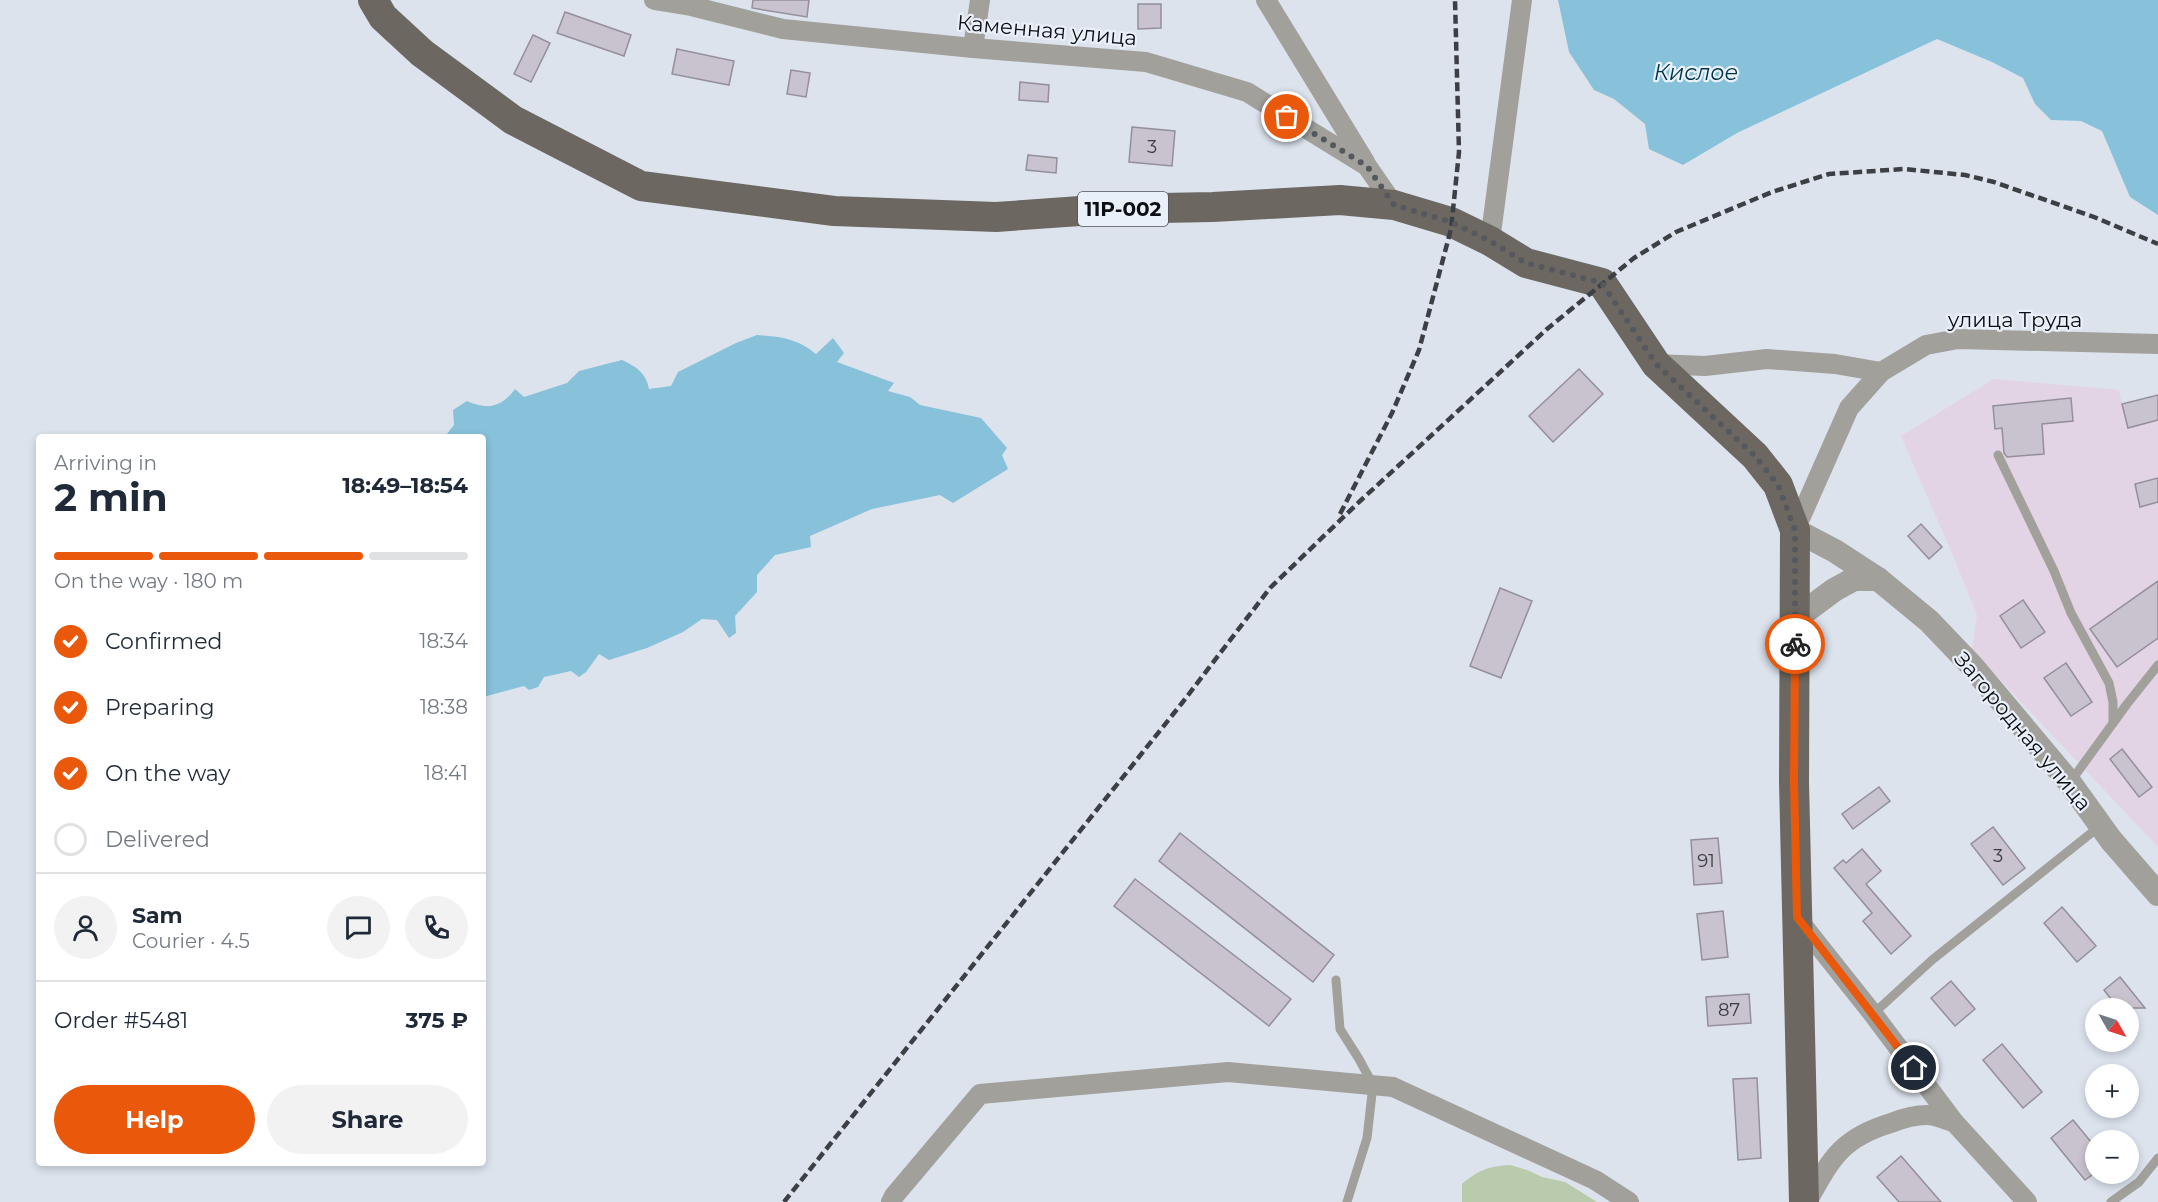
<!DOCTYPE html>
<html lang="en">
<head>
<meta charset="utf-8">
<style>
  :root { --surface:#fff; --page:#f2f2f3; --text:#1f2937; --muted:#747a83; --line:#e0e1e3; --accent:#ea580c }
  body { margin:0; font-family:Montserrat,sans-serif; background:var(--page); color:var(--text); height:100vh; display:flex; flex-direction:column; font-size:22px; white-space:nowrap }
  * { box-sizing:border-box; margin:0 }
  p { font-size:20px; color:var(--muted) }
  .icon { flex:none; width:33px; height:33px; fill:none; stroke:currentColor; stroke-width:2; stroke-linecap:round; stroke-linejoin:round }
  .map { position:relative; flex:1; overflow:hidden }
  .sheet { position:absolute; left:36px; top:434px; width:450px; height:732px; display:flex; flex-direction:column; background:var(--surface); border-radius:6px; box-shadow:0 3px 9px #0003 }
  .sheet>* { flex:none }
  .needle { width:39px; rotate:129deg }
  .buttons { position:absolute; left:2085px; top:998px; display:grid; gap:12px }
  .buttons a { display:grid; place-items:center; width:54px; height:54px; border-radius:50%; background:var(--surface); box-shadow:0 3px 9px #0003; font-size:30px }
  .pin { position:absolute; display:grid; place-items:center; width:51px; height:51px; color:#fff; margin:-26px; border:3px solid #fff; border-radius:50%; box-shadow:0 2px 6px #0007 }
  .courier { position:absolute; display:grid; place-items:center; width:60px; height:60px; margin:-30px; border:4px solid #ea580c; border-radius:50%; background:#fff; color:#222; box-shadow:0 2px 8px #0007 }
  .headline em { font-style:normal; font-weight:700 }
  .headline div { display:flex; flex-direction:column-reverse }
  .headline { display:flex; align-items:center; justify-content:space-between; height:102px; padding:0 18px }
  h1 { font-size:39px; font-weight:700; line-height:45px }
  .bar { display:grid; grid-template-columns:repeat(4,1fr); gap:9px 6px; align-content:center; height:72px; padding:0 18px }
  .bar i { height:8px; border-radius:4px; background:var(--line) }
  .bar .current { background:var(--accent) }
  .bar p { grid-column:span 4 }
  .line { display:flex; align-items:center; gap:15px; padding:0 18px; border-top:2px solid var(--line) }
  .line div { flex:1 }
  .round { display:grid; place-items:center; flex:none; width:63px; height:63px; border-radius:32px; background:var(--page) }
  ol { padding:0 18px; list-style:none }
  li { display:flex; align-items:center; gap:18px; height:66px }
  li p { margin-inline-start:auto }
  li .icon { padding:6px; border-radius:50%; background:var(--accent); color:#fff; stroke-width:4 }
  li:last-child { color:var(--muted) }
  li i { width:33px; height:33px; border:3px solid var(--line); border-radius:50% }
  .cta { display:flex; gap:12px; margin-top:auto; padding:12px 18px }
  .cta a { flex:1; height:69px; border-radius:36px; background:var(--accent); color:#fff; font-size:24px; font-weight:700; line-height:69px; text-align:center }
  .cta a+a { background:var(--page); color:var(--text) }
  .map>svg:first-child { display:block }
  .industrial { fill:#e2d3e5 }
  .green { fill:#bacaac }
  .water { fill:#87c1da }
  .building { fill:#c8c3ce; stroke:#948f99; stroke-width:1.5 }
  .lines { fill:none; stroke-linecap:round; stroke-linejoin:round }
  .service { stroke:#a2a09b; stroke-width:9 }
  .minor { stroke:#a2a09b; stroke-width:20 }
  .tertiary { stroke:#a2a09b; stroke-width:24 }
  .primary { stroke:#6c6861; stroke-width:30 }
  .rail { stroke:#3c3f44; stroke-width:4.5; stroke-dasharray:9 4.5; stroke-linecap:butt }
  .done { stroke:#55595e; stroke-width:6; stroke-dasharray:0 10.8 }
  .route { stroke:#ea580c; stroke-width:8 }
  .labels { text-anchor:middle; dominant-baseline:central; stroke-width:4.5; stroke-linejoin:round; paint-order:stroke }
  .number-label { font-size:18px; fill:#3b3b40 }
  .shield { fill:#eaf0fa; stroke:#4f5257; stroke-width:1.5 }
  .shield-label { font-size:20px; font-weight:bold; fill:#0c0e11 }
  .street-label { font-size:21px; fill:#0c0e11; stroke:#eaf0fa }
  .water-label { font-size:22px; font-style:italic; fill:#003547; stroke:#eaf0fa }
</style>
</head>
<body>
<div class="map">
<svg width="2158" height="1202" viewBox="0 0 2158 1202">
  <rect width="100%" height="100%" fill="#dce3ed"/>
  <!-- industrial -->
  <path class="industrial" d="M 1994,379 L 2119,390 L 2122,404 L 2158,395 L 2158,847 L 1972,650 L 1977,615 L 1954,558 L 1901,436 Z"/>
  <!-- green -->
  <path class="green" d="M 1510,1165 L 1527,1170 L 1542,1177 L 1565,1182 L 1597,1202 L 1462,1202 L 1462,1184 C 1478,1170 1490,1166 1510,1165 Z"/>
  <!-- water -->
  <g class="water">
    <path d="M 1558,0 L 2158,0 L 2158,215 L 2130,197 L 2102,131 L 2081,121 L 2051,120 L 2035,104 L 2023,78 L 1992,62 L 1937,39 L 1737,133 L 1683,165 L 1649,149 L 1645,124 L 1614,99 L 1594,90 L 1569,52 Z"/>
    <path d="M 757,335 C 782,337 797,338 816,354 L 833,338 L 844,353 L 837,362 L 894,383 L 888,391 L 910,397 L 920,405 L 981,418 L 1007,448 L 1002,455 L 1008,469 L 953,503 L 940,495 L 872,509 L 810,536 L 811,547 L 775,555 L 757,575 L 757,592 L 735,616 L 736,633 L 729,638 L 717,620 L 702,619 L 683,632 L 647,648 L 609,660 L 599,654 L 586,672 L 579,677 L 571,671 L 544,677 L 538,687 L 529,690 L 524,686 L 483,697 L 483,436 L 441,436 L 446,435 L 454,425 L 453,410 L 467,401 C 487,410 501,408 515,389 L 524,397 L 567,383 L 579,371 L 622,360 C 637,367 646,373 649,389 L 671,386 L 678,372 L 736,343 Z"/>
  </g>
  <!-- building -->
  <g class="building">
    <path d="M 753,0 L 809,0 L 807,17 L 752,8 Z"/>
    <path d="M 1138,4 L 1161,4 L 1161,28 L 1138,29 Z"/>
    <path d="M 565,12 L 631,35 L 624,56 L 557,33 Z"/>
    <path d="M 533,35 L 550,43 L 531,82 L 514,74 Z"/>
    <path d="M 677,49 L 734,61 L 729,85 L 672,74 Z"/>
    <path d="M 791,70 L 810,73 L 806,97 L 787,94 Z"/>
    <path d="M 1020,82 L 1049,85 L 1048,102 L 1019,100 Z"/>
    <path d="M 1132,127 L 1175,131 L 1172,166 L 1129,162 Z"/>
    <path d="M 1028,155 L 1057,158 L 1056,173 L 1026,170 Z"/>
    <path d="M 1579,369 L 1603,394 L 1553,442 L 1529,416 Z"/>
    <path d="M 2158,395 L 2158,420 L 2128,428 L 2122,404 Z"/>
    <path d="M 2071,398 L 2073,421 L 2042,424 L 2044,454 L 2007,457 L 2004,453 L 2002,428 L 1995,429 L 1993,406 Z"/>
    <path d="M 2158,478 L 2158,502 L 2140,507 L 2135,484 Z"/>
    <path d="M 1921,524 L 1942,547 L 1929,559 L 1908,536 Z"/>
    <path d="M 2158,581 L 2158,638 L 2117,667 L 2090,629 Z"/>
    <path d="M 1500,588 L 1532,601 L 1501,678 L 1470,666 Z"/>
    <path d="M 2023,600 L 2045,632 L 2021,648 L 2000,616 Z"/>
    <path d="M 2066,663 L 2092,702 L 2071,716 L 2044,678 Z"/>
    <path d="M 2122,749 L 2152,787 L 2139,797 L 2110,759 Z"/>
    <path d="M 1879,787 L 1890,801 L 1853,829 L 1842,814 Z"/>
    <path d="M 1993,827 L 2025,868 L 2003,885 L 1971,844 Z"/>
    <path d="M 1180,833 L 1334,955 L 1313,982 L 1159,861 Z"/>
    <path d="M 1718,838 L 1722,883 L 1694,885 L 1691,840 Z"/>
    <path d="M 1862,849 L 1881,871 L 1866,884 L 1911,936 L 1891,954 L 1863,921 L 1872,913 L 1834,868 L 1843,860 L 1846,863 Z"/>
    <path d="M 1135,879 L 1291,999 L 1269,1026 L 1114,906 Z"/>
    <path d="M 2062,907 L 2096,946 L 2077,962 L 2044,923 Z"/>
    <path d="M 1723,911 L 1728,957 L 1702,960 L 1697,914 Z"/>
    <path d="M 2120,977 L 2145,1008 L 2118,1008 L 2104,990 Z"/>
    <path d="M 1951,981 L 1975,1009 L 1955,1026 L 1931,998 Z"/>
    <path d="M 1749,994 L 1751,1023 L 1708,1026 L 1706,997 Z"/>
    <path d="M 2002,1044 L 2042,1092 L 2023,1108 L 1983,1060 Z"/>
    <path d="M 1757,1078 L 1761,1158 L 1738,1160 L 1733,1079 Z"/>
    <path d="M 2073,1120 L 2096,1148 L 2096,1172 L 2085,1180 L 2051,1138 Z"/>
    <path d="M 1901,1156 L 1941,1202 L 1899,1202 L 1877,1177 Z"/>
  </g>
  <g class="lines">
    <!-- service -->
    <g class="service">
      <path d="M 1998,455 L 2054,571 L 2071,613 L 2109,683 L 2113,702 L 2113,723"/>
      <path d="M 2071,781 L 2127,704 L 2158,665"/>
      <path d="M 1336,980 L 1340,1029 L 1359,1059 L 1373,1085 L 1367,1138 L 1347,1202"/>
      <path d="M 1873,1014 L 1932,960 L 2100,826"/>
      <path d="M 2111,1202 L 2139,1182 L 2158,1158"/>
    </g>
    <!-- minor -->
    <g class="minor">
      <path d="M 654,0 L 691,6 L 783,29 L 973,48 L 1146,62 L 1247,92 L 1367,166 L 1394,205"/>
      <path d="M 1266,0 L 1365,162"/>
      <path d="M 973,48 L 980,0"/>
      <path d="M 1490,241 L 1522,0"/>
      <path d="M 1656,364 L 1705,366 L 1767,359 L 1835,364 L 1881,372"/>
      <path d="M 1795,530 L 1849,408 L 1881,372 L 1926,345 L 1958,339 L 2158,344"/>
      <path d="M 1796,917 L 1873,1014 L 1954,1122 L 2027,1202"/>
      <path d="M 891,1202 L 894,1196 L 980,1094 L 1228,1072 L 1393,1087 L 1595,1180 L 1629,1202"/>
      <path d="M 1807,1202 C 1831,1159 1841,1138 1891,1123 C 1901,1119 1916,1115 1927,1115 C 1935,1115 1945,1120 1954,1122"/>
    </g>
    <!-- tertiary -->
    <g class="tertiary">
      <path d="M 1795,530 L 1835,551 L 1878,579 L 1929,621 L 1972,666 L 2070,783 L 2111,840 L 2158,894"/>
      <path d="M 1795,619 L 1834,590 L 1854,579 L 1878,579"/>
    </g>
    <!-- primary -->
    <path class="primary" d="M 373,0 L 383,17 L 422,53 L 513,120 L 641,186 L 834,211 L 996,217 L 1108,209 L 1213,207 L 1340,200 L 1394,205 L 1451,222 L 1490,241 L 1526,263 L 1602,283 L 1656,364 L 1755,456 L 1778,485 L 1795,530 L 1794,782 L 1804,1202"/>
    <!-- rail -->
    <g class="rail">
      <path d="M 1340,514 L 1392,413 L 1419,350 L 1451,229 L 1459,152 L 1455,0"/>
      <path d="M 784,1202 L 1182,703 L 1270,588 L 1359,502 L 1547,329 L 1634,258 L 1676,232 L 1772,192 L 1829,174 L 1904,169 L 1965,175 L 1994,182 L 2094,217 L 2158,244"/>
    </g>
  </g>
  <g class="lines">
    <!-- done -->
    <path class="done" d="M 1287,117 L 1367,166 L 1394,205 L 1451,222 L 1490,241 L 1526,263 L 1602,283 L 1656,364 L 1755,456 L 1778,485 L 1795,530 L 1795,644"/>
    <!-- route -->
    <path class="route" d="M 1795,644 L 1794,782 L 1797,917 L 1914,1068"/>
  </g>
  <g class="labels">
    <!-- number labels -->
    <g class="number-label">
      <text x="1152" y="147">3</text>
      <text x="1998" y="856">3</text>
      <text x="1706" y="861">91</text>
      <text x="1729" y="1010">87</text>
    </g>
    <!-- shield labels -->
    <rect class="shield" x="1078" y="192" width="90" height="34" rx="4.5"/>
    <g class="shield-label">
      <text x="1123" y="209">11Р-002</text>
    </g>
    <!-- street labels -->
    <g class="street-label">
      <text transform="translate(1047 30) rotate(5)">Каменная улица</text>
      <text x="2015" y="319">улица Труда</text>
      <text transform="translate(2023 731) rotate(50)">Загородная улица</text>
    </g>
    <!-- water labels -->
    <g class="water-label">
      <text x="1696" y="72">Кислое</text>
    </g>
  </g>
</svg>
<div class="buttons">
<a><svg class="needle" viewBox="-14 -14 28 28"><path d="M0-13l5 13h-10z" fill="#e53935"/><path d="M0 13l5-13h-10z" fill="#747a83"/></svg></a>
<a>+</a>
<a>−</a>
</div>
<div class="pin" style="left:1287px;top:117px;background:#ea580c"><svg class="icon" aria-label="bag" viewBox="0 0 24 24"><path d="M5 8h14l-1 12H6zM9 8a3 3 0 0 1 6 0"/></svg></div>
<div class="pin" style="left:1914px;top:1068px;background:#1f2937"><svg class="icon" aria-label="home" viewBox="0 0 24 24"><path d="M3 11l9-7 9 7M6 9v11h12V9"/></svg></div>
<div class="courier" style="left:1795px;top:644px"><svg class="icon" aria-label="bike" viewBox="0 0 24 24"><circle cx="6" cy="16" r="4"/><circle cx="18" cy="16" r="4"/><path d="M6 16l4-8h5l3 8M10 8l3 8H6M13 5h3"/></svg></div>
<section class="sheet">
<div class="headline"><div><h1>2 min</h1><p>Arriving in</p></div><em>18:49–18:54</em></div>
<div class="bar"><i class="current"></i><i class="current"></i><i class="current"></i><i></i><p>On the way · 180 m</p></div>
<ol>
<li><svg class="icon" aria-label="check" viewBox="0 0 24 24"><path d="M5 12l5 5 9-10"/></svg>Confirmed<p>18:34</p></li>
<li><svg class="icon" aria-label="check" viewBox="0 0 24 24"><path d="M5 12l5 5 9-10"/></svg>Preparing<p>18:38</p></li>
<li><svg class="icon" aria-label="check" viewBox="0 0 24 24"><path d="M5 12l5 5 9-10"/></svg>On the way<p>18:41</p></li>
<li><i></i>Delivered</li>
</ol>
<div class="line" style="height:108px"><a class="round"><svg class="icon" aria-label="person" viewBox="0 0 24 24"><circle cx="12" cy="8" r="4"/><path d="M4 21q1-7 8-7t8 7"/></svg></a><div><b>Sam</b><p>Courier · 4.5</p></div><a class="round"><svg class="icon" aria-label="chat" viewBox="0 0 24 24"><path d="M4 5h16v11H9l-5 4z"/></svg></a><a class="round"><svg class="icon" aria-label="phone" viewBox="0 0 24 24"><path d="M5 4h4l2 5-3 2q2 4 5 5l2-3 5 2v4C11 20 4 13 5 4z"/></svg></a></div>
<div class="line" style="height:78px"><div>Order #5481</div><b>375 ₽</b></div>
<div class="cta"><a>Help</a><a>Share</a></div>
</section>
</div>
</body>
</html>
